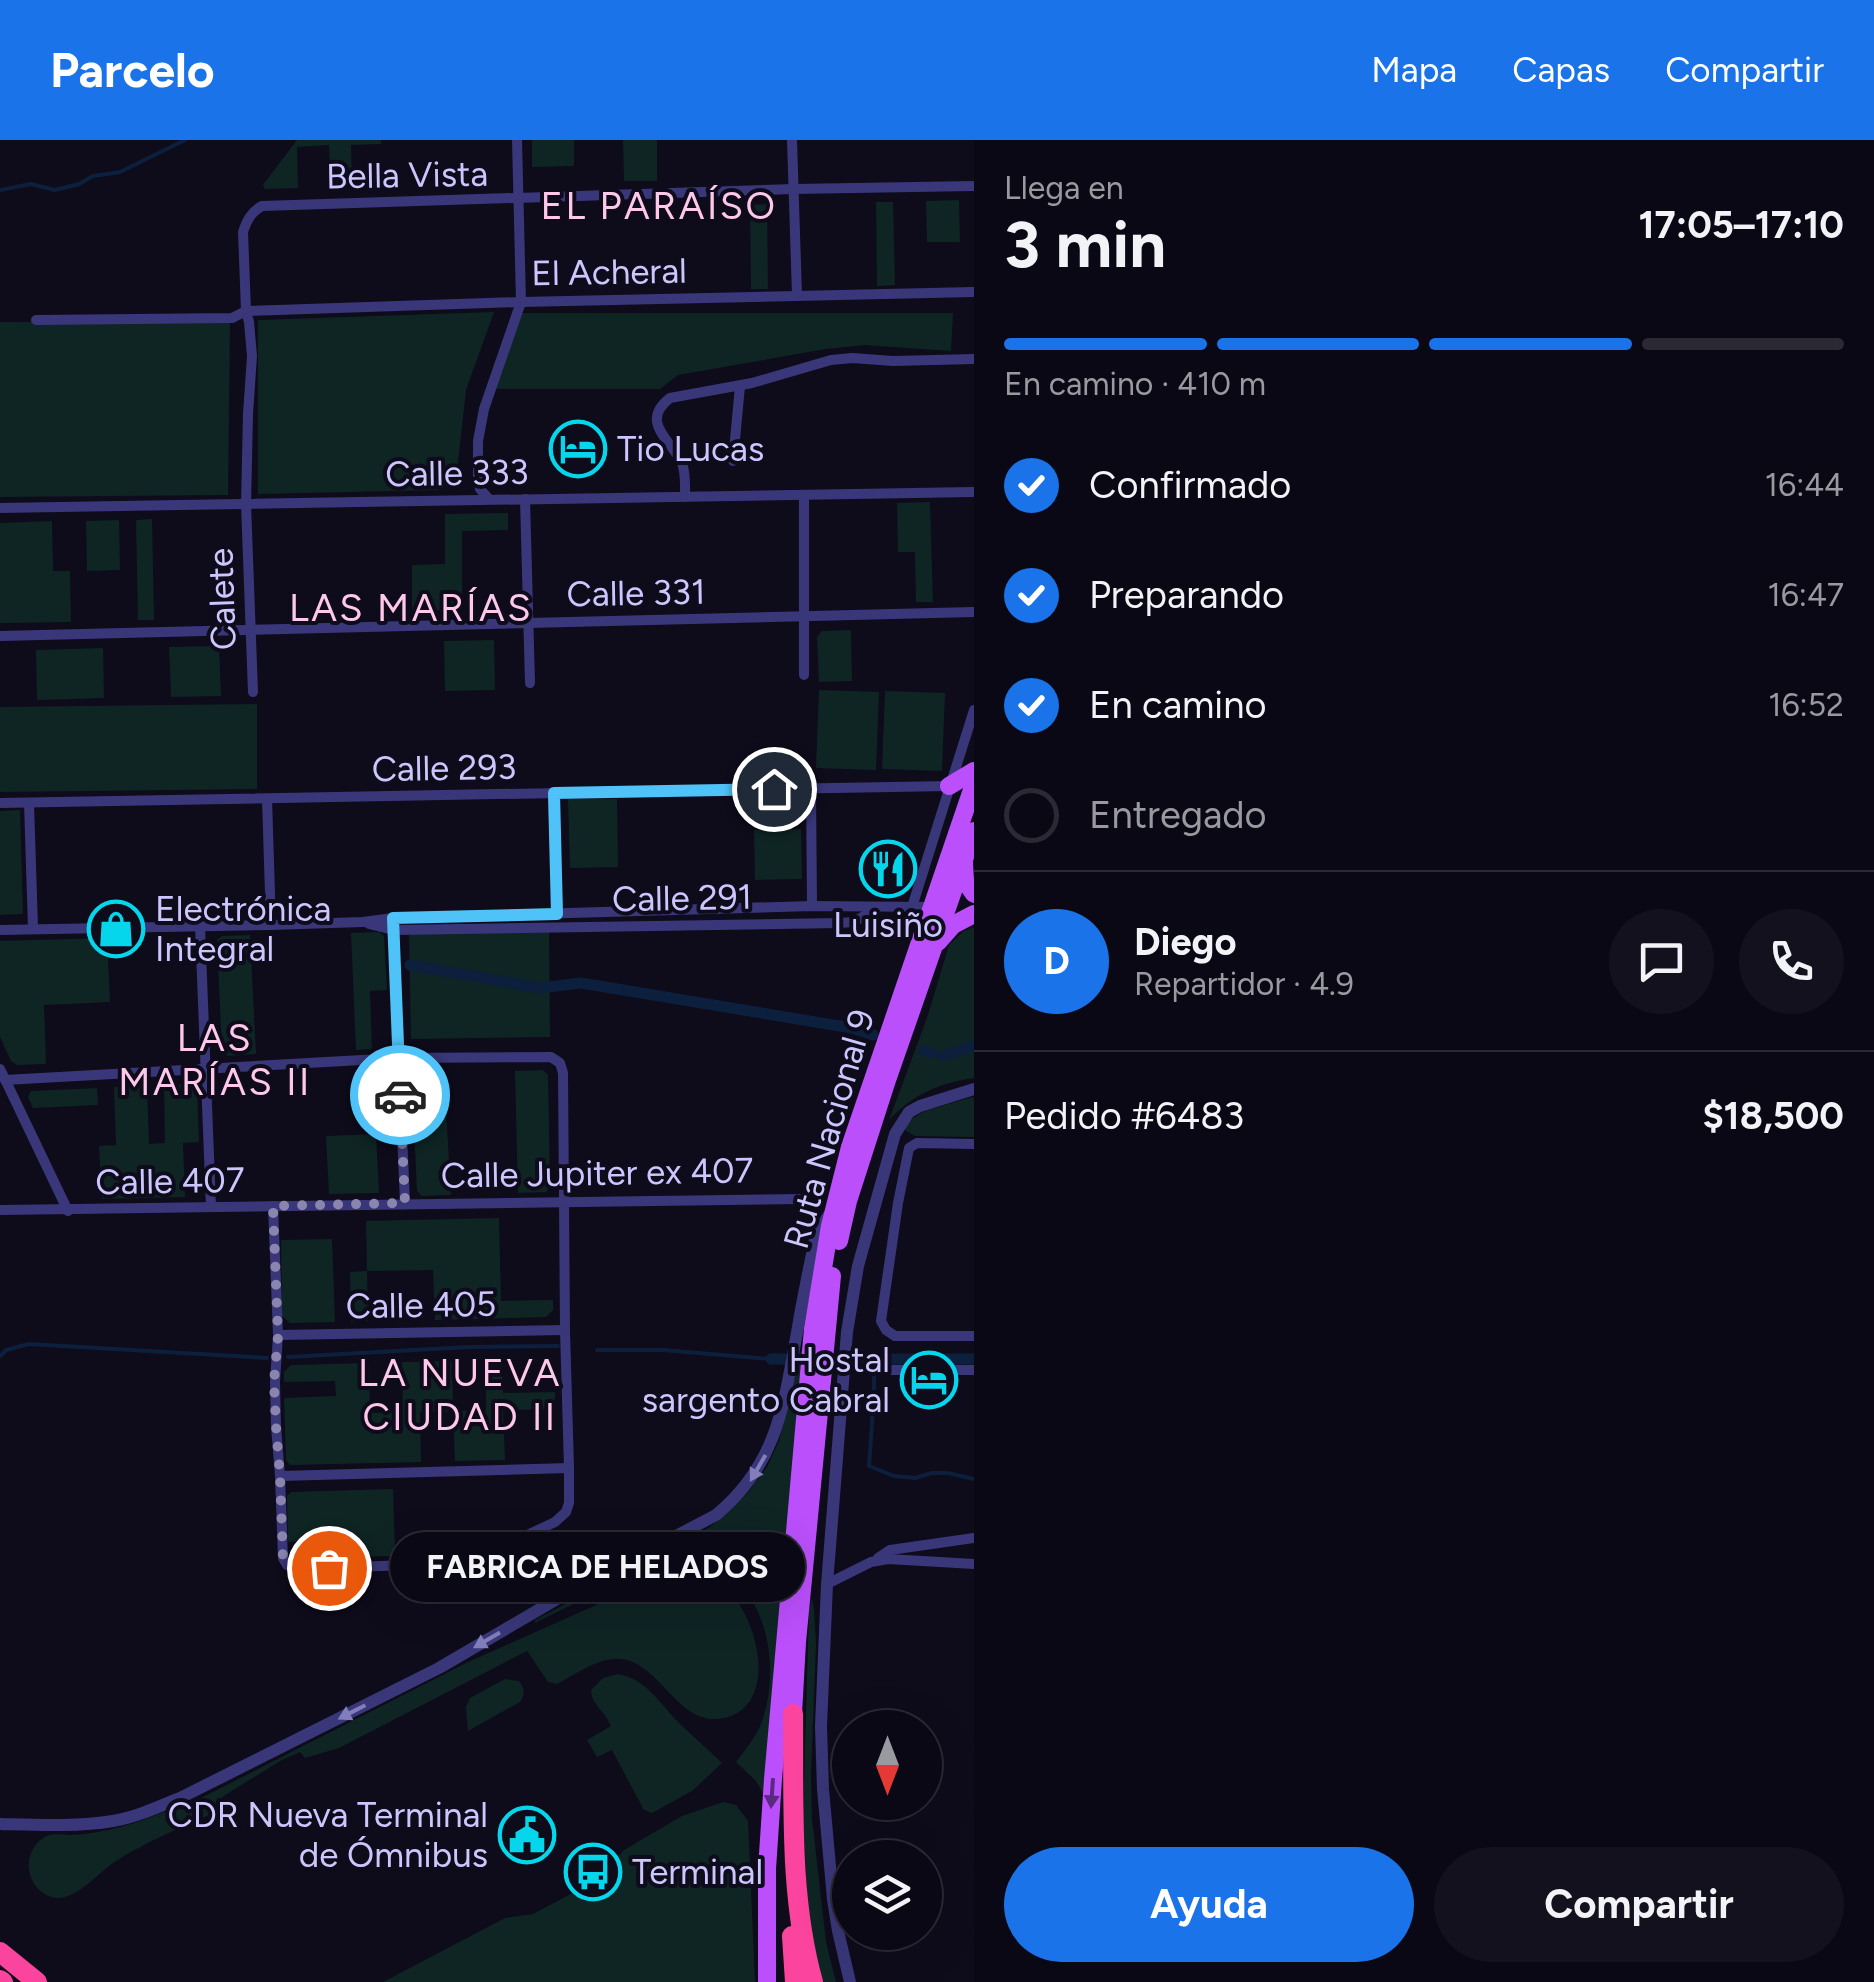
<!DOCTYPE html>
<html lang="es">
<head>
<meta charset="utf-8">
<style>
  :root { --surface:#0a0814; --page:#13111d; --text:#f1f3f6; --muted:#999aa0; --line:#2a2934; --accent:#1a73e8 }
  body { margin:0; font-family:Figtree,sans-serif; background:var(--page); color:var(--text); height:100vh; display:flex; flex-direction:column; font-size:38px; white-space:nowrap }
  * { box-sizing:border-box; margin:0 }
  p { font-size:32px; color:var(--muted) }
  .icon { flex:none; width:55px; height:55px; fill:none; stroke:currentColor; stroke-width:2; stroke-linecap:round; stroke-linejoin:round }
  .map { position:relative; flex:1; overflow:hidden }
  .side { display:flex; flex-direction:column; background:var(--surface); width:900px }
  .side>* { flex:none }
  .needle { width:65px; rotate:180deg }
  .fabs { position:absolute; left:832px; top:1570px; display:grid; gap:20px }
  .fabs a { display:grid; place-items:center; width:110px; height:110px; border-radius:50%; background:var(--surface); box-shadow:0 10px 40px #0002,0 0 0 2px var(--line); font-size:50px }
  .pin { position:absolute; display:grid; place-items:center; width:85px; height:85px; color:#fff; margin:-42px; border:5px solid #fff; border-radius:50%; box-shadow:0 2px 10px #0007 }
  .courier { position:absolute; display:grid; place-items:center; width:100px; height:100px; margin:-50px; border:8px solid #4fc3f7; border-radius:50%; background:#fff; color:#222; box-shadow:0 2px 12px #0007 }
  .bubble { position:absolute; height:70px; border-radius:35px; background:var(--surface); box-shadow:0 10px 40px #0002,0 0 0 2px var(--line); font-size:32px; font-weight:700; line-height:70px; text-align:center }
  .overview em { font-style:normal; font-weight:700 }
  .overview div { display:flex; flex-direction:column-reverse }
  .overview { display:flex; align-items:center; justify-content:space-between; height:170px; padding:0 30px }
  h1 { font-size:65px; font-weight:700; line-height:75px }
  .bar { display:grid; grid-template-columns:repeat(4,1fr); gap:15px 10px; align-content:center; height:120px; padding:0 30px }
  .bar i { height:12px; border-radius:8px; background:var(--line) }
  .bar .selected { background:var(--accent) }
  .bar p { grid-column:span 4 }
  .line { display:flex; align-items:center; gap:25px; padding:0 30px; border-top:2px solid var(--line) }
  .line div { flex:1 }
  .round { display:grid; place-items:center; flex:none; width:105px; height:105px; border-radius:52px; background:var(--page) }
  ol { padding:0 30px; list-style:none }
  li { display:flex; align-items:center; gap:30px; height:110px }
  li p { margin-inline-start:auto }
  li .icon { padding:10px; border-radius:50%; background:var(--accent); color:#fff; stroke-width:4 }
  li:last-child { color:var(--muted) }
  li i { width:55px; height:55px; border:5px solid var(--line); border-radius:50% }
  .action { display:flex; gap:20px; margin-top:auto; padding:20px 30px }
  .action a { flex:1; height:115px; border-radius:60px; background:var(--accent); color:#fff; font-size:40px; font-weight:700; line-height:115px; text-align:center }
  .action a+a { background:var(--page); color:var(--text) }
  header { display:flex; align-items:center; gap:60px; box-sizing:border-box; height:140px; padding:0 50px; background:var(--accent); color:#fff }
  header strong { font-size:48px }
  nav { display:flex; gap:55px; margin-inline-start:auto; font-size:35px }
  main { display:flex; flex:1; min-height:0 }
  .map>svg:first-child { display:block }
  .green { fill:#0e2524 }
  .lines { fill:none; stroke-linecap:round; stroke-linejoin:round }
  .stream { stroke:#0c203e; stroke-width:4 }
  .canal { stroke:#0c203e; stroke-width:11 }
  .minor { stroke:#393779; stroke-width:10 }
  .tertiary { stroke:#393779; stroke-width:12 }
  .primary { stroke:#ba4ffb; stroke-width:18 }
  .motorway { stroke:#fb449d; stroke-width:20 }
  .oneway { fill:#827ebc }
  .oneway2 { fill:#5b2a80 }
  .done { stroke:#8a85af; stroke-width:10; stroke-dasharray:0 18 }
  .route { stroke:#4fc3f7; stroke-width:12 }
  .labels { text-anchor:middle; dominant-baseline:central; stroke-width:8; stroke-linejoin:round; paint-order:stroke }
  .street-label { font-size:35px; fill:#ccc6fe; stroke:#0e0b1b }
  .poi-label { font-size:35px; fill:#ccc6fe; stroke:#0e0b1b; text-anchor:start }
  .neighbourhood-label { font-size:38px; letter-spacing:2.5px; fill:#fec8eb; stroke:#0e0b1b }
</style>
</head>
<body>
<header>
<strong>Parcelo</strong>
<nav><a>Mapa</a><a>Capas</a><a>Compartir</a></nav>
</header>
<main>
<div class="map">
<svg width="974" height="1842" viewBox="0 0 974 1842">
  <rect width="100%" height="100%" fill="#0e0b1b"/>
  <!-- green -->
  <g class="green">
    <path d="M 297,0 L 381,0 L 381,4 L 351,5 L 352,46 L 331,47 L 329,5 L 297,7 L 298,48 L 265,49 L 263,45 Z"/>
    <path d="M 532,0 L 574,0 L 574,26 L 532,27 Z"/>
    <path d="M 623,0 L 657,0 L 657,41 L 624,41 Z"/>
    <path d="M 959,60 L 960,102 L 927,102 L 926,61 Z"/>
    <path d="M 876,62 L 893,62 L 895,145 L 877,146 Z"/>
    <path d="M 767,64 L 768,149 L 751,149 L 750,65 Z"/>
    <path d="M 494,172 L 466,250 L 457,331 L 438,350 L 258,354 L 258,180 Z"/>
    <path d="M 518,173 L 953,173 L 951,211 L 864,205 L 826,209 L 678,235 L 660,249 L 491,249 Z"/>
    <path d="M 230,181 L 228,355 L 0,357 L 0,182 Z"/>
    <path d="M 930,362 L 933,462 L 916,462 L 915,412 L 898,412 L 897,363 Z"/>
    <path d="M 508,373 L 508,390 L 462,391 L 462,470 L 412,471 L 412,425 L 445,424 L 445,374 Z"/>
    <path d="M 152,379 L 154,480 L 138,480 L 136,380 Z"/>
    <path d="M 119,380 L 120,430 L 87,431 L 86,381 Z"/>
    <path d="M 52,381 L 53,431 L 70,431 L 71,482 L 0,483 L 0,383 Z"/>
    <path d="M 851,490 L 852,541 L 819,542 L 817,497 L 822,491 Z"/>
    <path d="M 494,500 L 495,550 L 445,551 L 444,501 Z"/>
    <path d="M 219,506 L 221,556 L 171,557 L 169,507 Z"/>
    <path d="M 103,508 L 104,558 L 37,560 L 36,510 Z"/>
    <path d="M 819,550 L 879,552 L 876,630 L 816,628 Z"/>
    <path d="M 885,551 L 945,553 L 942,631 L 882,629 Z"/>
    <path d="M 257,564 L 257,649 L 0,652 L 0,567 Z"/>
    <path d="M 568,659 L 617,659 L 618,727 L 570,728 Z"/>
    <path d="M 20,670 L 23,774 L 0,775 L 0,671 Z"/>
    <path d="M 801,689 L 802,739 L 755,740 L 754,690 Z"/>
    <path d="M 974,787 L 974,938 C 940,943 913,954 889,980 L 927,878 L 949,805 L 964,791 Z"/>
    <path d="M 549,789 L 550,897 L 411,899 L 409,791 Z"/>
    <path d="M 379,792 L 384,796 L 387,850 L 370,851 L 372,909 L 356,910 L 351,793 Z"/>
    <path d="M 250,795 L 256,914 L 227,916 L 222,911 L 217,800 L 222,796 Z"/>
    <path d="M 107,798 L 110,862 L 44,865 L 46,924 L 17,925 L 11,921 L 0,897 L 0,801 Z"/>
    <path d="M 543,930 L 548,935 L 550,1047 L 546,1052 L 518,1053 L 515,931 Z"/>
    <path d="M 444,935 L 451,1055 L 422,1056 L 417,1051 L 412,942 L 416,937 Z"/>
    <path d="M 192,944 L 197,948 L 199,1002 L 183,1003 L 185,1057 L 102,1059 L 99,1006 L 116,1005 L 114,947 L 147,946 L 149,1004 L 165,1003 L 164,945 Z"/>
    <path d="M 97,948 L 98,965 L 33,968 L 28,957 L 31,951 Z"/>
    <path d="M 972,957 L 974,958 L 974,997 L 915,996 L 906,991 L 905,987 L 913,978 L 925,971 Z"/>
    <path d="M 376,994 L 379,1053 L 329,1054 L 326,996 Z"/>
    <path d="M 499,1078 L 501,1161 L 553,1160 L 553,1170 L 546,1177 L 435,1180 L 433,1130 L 367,1131 L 368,1181 L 351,1182 L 350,1132 L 367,1131 L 366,1081 Z"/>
    <path d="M 332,1099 L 335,1182 L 290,1183 L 282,1176 L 281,1100 Z"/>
    <path d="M 804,1200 L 779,1468 L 764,1655 L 756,1641 L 736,1622 C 745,1610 755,1598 761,1584 C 786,1517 760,1414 674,1419 C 649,1421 625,1437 604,1448 C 581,1460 558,1472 535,1483 L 535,1480 L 710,1387 L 745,1356 L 767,1327 L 779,1301 Z"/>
    <path d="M 486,1220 L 502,1220 L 503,1253 L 555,1252 L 555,1269 L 503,1270 L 505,1320 L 455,1321 L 453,1271 L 420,1272 L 421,1322 L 290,1325 L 286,1320 L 284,1258 L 336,1256 L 335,1241 L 284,1242 L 284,1232 L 291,1225 L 369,1223 L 370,1273 L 403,1272 L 402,1222 L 452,1221 L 453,1271 L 486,1270 Z"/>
    <path d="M 393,1349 L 395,1416 L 345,1417 L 344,1401 L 288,1402 L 287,1356 L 291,1352 Z"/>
    <path d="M 677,1429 C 688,1430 697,1430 707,1434 C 756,1455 785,1565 724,1578 C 675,1589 659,1514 613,1519 C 593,1521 574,1535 557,1544 L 548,1542 L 527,1511 L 339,1608 L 305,1618 L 300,1612 L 280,1621 L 222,1657 L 227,1667 C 190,1684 150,1699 116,1721 C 99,1732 85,1751 65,1757 C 58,1759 50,1758 43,1753 C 23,1740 24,1706 47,1696 C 55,1693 62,1695 70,1695 C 82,1695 96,1692 108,1690 C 141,1683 172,1668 203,1657 L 468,1522 L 594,1466 L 661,1433 Z"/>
    <path d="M 812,1458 L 814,1469 L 816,1504 L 811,1634 L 812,1678 L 826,1802 L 836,1842 L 821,1842 L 809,1789 L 803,1678 L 809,1470 Z"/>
    <path d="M 618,1534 C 647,1539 660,1564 680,1584 C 694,1597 708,1610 722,1623 L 692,1651 L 652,1673 L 644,1670 L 612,1610 L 597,1617 L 587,1600 L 611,1586 C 605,1571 591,1564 591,1550 L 603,1538 Z"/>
    <path d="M 505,1539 L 519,1541 C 525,1548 525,1555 520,1562 L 468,1591 L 466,1567 L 470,1558 Z"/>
    <path d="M 723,1662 L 736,1665 L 748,1681 L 755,1842 L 383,1842 L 505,1778 L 533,1774 L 599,1739 L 624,1710 L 682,1676 Z"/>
  </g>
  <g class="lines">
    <!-- stream -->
    <g class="stream">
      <path d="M 0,50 L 31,44 L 55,50 L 79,44 L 93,36 L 120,32 L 185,0"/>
      <path d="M 597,1210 L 663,1210 L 771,1219"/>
      <path d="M 0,1216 L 6,1210 L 29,1204 L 267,1218"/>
      <path d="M 288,1217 L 469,1207 L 558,1206"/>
      <path d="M 874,1219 L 874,1255 L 869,1326 L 894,1336 L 915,1338 L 932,1333 L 948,1333 L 974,1339"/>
    </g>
    <!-- canal -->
    <g class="canal">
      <path d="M 410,825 L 540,848 L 581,843 L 852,888 L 873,895"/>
      <path d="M 924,911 L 932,913"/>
      <path d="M 943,916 L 974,906"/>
      <path d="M 771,1219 L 974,1219"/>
    </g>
    <!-- minor -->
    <g class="minor">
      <path d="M 792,0 L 797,155"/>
      <path d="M 36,180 L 232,178 L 246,171 L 521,162 L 974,152"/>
      <path d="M 733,321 L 740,246"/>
      <path d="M 804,356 L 804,535"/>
      <path d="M 685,357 C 685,346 686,334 682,323 C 671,300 639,282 670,258 L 752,243 L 831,220 L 852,218 L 893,221 L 974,219"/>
      <path d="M 489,359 L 480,349 L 478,339 L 478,301 L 484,269 L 521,162 L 517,0"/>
      <path d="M 525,359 L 530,543"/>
      <path d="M 0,368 L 974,352"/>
      <path d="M 0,496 L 974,472"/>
      <path d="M 253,552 L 246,364 L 248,274 L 252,216 L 249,182 L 246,171 L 243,92 C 247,80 251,72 262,66 L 794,49 L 974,46"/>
      <path d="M 811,648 L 812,766"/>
      <path d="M 553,653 L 557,774"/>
      <path d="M 267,659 L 271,785"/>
      <path d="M 0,663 L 949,646"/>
      <path d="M 29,663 L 33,788"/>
      <path d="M 912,767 L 974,570"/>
      <path d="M 369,784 L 393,790 L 839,783 L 854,782 L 877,768"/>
      <path d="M 393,784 L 405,1063"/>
      <path d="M 200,786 L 211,1067"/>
      <path d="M 0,790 L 271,785 L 363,782 L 393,778 L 812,766 L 932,767"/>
      <path d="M 0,929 L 68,1071"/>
      <path d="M 5,940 L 398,918 L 551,917 L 560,923 L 563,933 L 565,1190 L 569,1328 L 569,1363 L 566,1372 L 555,1382 L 468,1423 L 295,1429 L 287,1425 L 283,1418 L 280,1336 L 276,1286 L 275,1242 L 278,1195 L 273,1066"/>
      <path d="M 974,1004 L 917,1003 L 909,1008 L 898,1063 L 881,1181 L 886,1190 L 895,1196 L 974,1196"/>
      <path d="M 0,1070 L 802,1059"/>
      <path d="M 278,1195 L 565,1190"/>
      <path d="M 877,1230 L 974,1230"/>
      <path d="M 280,1336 L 569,1328"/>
      <path d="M 878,1418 L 890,1410 L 974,1398"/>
      <path d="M 827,1444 L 871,1422 L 888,1419 L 974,1424"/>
    </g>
    <!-- tertiary -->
    <g class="tertiary">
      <path d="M 0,1684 C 37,1685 77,1687 113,1681 C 137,1677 160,1666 182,1657 L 439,1528 L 562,1456 L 716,1375 C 779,1323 784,1262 798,1187 C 803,1156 810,1125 816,1094 L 829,1075"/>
      <path d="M 850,1842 L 838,1791 L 833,1759 L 823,1649 L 821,1586 L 827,1444 L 847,1192 L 858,1126 L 895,994 L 909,972 L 920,966 L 974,949"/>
    </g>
    <!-- primary -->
    <g class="primary">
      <path d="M 949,646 L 974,631"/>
      <path d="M 964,723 L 965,741 L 974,754"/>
      <path d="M 938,802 L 953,785 L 974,774"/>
      <path d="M 839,1101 L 848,1061 L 887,940 L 974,691"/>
      <path d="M 793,1574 L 797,1502 L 832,1136"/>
      <path d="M 767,1842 L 767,1729 L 773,1639 L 813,1189 L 830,1086 L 850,1007 L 974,644"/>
    </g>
    <!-- motorway -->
    <g class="motorway">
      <path d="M 793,1574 C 794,1663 789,1756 813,1842"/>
      <path d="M 792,1796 L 795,1842"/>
      <path d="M 0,1812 L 37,1842"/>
      <path d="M 0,1840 L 3,1842"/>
    </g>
  </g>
  <!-- one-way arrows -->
  <defs><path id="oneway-solid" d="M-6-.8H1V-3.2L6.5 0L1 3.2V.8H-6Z" transform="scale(2.5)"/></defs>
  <g class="oneway">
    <use href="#oneway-solid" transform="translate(758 1328) rotate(120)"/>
    <use href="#oneway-solid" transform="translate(487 1500) rotate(150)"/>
    <use href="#oneway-solid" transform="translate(352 1572) rotate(153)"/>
  </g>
  <use class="oneway2" href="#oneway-solid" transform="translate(772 1653) rotate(94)"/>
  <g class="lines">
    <!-- done -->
    <path class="done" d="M 329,1428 C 313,1429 292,1435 283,1418 L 280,1336 L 276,1286 L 274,1242 L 278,1196 L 273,1066 L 405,1063 L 400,955"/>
    <!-- route -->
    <path class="route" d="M 400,955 L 393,778 L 557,774 L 554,653 L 774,649"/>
  </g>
  <!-- icons -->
  <defs>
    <g id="hotel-ring" transform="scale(2.875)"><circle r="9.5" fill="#0e0b1b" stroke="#05d6eb" stroke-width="1.5"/><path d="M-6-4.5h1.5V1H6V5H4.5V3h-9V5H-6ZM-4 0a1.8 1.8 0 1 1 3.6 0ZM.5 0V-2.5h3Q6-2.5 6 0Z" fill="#05d6eb"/></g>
    <g id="restaurant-ring" transform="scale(2.875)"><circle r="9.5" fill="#0e0b1b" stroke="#05d6eb" stroke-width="1.5"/><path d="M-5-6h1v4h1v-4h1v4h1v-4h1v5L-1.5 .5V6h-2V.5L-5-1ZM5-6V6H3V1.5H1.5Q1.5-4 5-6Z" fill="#05d6eb"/></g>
    <g id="shop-ring" transform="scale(2.875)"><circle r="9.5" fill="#0e0b1b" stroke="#05d6eb" stroke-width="1.5"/><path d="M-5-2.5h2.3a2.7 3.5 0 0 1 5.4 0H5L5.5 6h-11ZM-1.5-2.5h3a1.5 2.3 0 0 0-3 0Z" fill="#05d6eb"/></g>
    <g id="civic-ring" transform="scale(2.875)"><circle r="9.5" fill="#0e0b1b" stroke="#05d6eb" stroke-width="1.5"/><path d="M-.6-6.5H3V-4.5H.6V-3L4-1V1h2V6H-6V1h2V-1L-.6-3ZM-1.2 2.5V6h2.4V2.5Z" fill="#05d6eb"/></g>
    <g id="bus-ring" transform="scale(2.875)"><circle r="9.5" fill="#0e0b1b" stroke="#05d6eb" stroke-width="1.5"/><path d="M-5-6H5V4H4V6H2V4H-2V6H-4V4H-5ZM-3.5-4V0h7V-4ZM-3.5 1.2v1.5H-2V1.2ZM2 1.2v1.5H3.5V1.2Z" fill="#05d6eb"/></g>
  </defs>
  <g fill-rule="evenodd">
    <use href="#hotel-ring" x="578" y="309"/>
    <use href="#restaurant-ring" x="888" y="729"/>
    <use href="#shop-ring" x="116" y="789"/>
    <use href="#hotel-ring" x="929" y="1240"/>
    <use href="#civic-ring" x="527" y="1695"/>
    <use href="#bus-ring" x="593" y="1732"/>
  </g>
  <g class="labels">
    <!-- street labels -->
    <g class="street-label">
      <text transform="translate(407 35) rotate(-1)">Bella Vista</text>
      <text transform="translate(609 132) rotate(-1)">El Acheral</text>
      <text transform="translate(457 333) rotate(-1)">Calle 333</text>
      <text transform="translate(636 453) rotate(-1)">Calle 331</text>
      <text transform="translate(222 459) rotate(-92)">Calete</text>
      <text transform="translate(444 628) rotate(-1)">Calle 293</text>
      <text transform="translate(682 758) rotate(-1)">Calle 291</text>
      <text transform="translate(829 989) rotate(-74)">Ruta Nacional 9</text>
      <text transform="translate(597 1033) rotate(-1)">Calle Jupiter ex 407</text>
      <text transform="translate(170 1041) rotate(-1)">Calle 407</text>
      <text transform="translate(421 1165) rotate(-1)">Calle 405</text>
    </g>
    <!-- poi labels -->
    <g class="poi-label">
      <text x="617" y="309">Tio Lucas</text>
      <text x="155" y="769">Electrónica<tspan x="155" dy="40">Integral</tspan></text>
      <text x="888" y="785" text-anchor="middle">Luisiño</text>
      <text x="890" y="1220" text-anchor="end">Hostal<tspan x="890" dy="40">sargento Cabral</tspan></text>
      <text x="488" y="1675" text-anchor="end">CDR Nueva Terminal<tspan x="488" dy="40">de Ómnibus</tspan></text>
      <text x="632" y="1732">Terminal</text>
    </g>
    <!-- neighbourhood labels -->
    <g class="neighbourhood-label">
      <text x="659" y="66">EL PARAÍSO</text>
      <text x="411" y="468">LAS MARÍAS</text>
      <text x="215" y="898">LAS<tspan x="215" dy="44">MARÍAS II</tspan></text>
      <text x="460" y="1233">LA NUEVA<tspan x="460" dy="44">CIUDAD II</tspan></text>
    </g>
  </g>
</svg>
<div class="fabs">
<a><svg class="needle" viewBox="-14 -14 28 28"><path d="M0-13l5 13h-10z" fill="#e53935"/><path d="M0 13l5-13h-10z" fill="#999aa0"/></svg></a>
<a><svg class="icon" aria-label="layers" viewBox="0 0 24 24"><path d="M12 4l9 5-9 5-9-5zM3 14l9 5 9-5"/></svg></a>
</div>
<div class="pin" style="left:329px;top:1428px;background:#ea580c"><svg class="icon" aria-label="bag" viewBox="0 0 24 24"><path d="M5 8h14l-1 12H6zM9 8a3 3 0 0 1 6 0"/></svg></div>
<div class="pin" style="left:774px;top:649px;background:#1f2937"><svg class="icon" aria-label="home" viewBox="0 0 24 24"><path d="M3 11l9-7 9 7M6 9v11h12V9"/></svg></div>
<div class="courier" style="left:400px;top:955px"><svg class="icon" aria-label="car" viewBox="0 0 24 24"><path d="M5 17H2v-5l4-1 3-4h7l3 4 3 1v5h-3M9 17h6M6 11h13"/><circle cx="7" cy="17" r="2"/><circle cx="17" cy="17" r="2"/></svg></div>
<div class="bubble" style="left:390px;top:1392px;width:415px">FABRICA DE HELADOS</div>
</div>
<section class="side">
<div class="overview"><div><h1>3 min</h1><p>Llega en</p></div><em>17:05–17:10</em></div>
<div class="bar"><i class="selected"></i><i class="selected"></i><i class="selected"></i><i></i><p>En camino · 410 m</p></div>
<ol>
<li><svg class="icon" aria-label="check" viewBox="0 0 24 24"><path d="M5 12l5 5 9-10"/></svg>Confirmado<p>16:44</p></li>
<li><svg class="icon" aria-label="check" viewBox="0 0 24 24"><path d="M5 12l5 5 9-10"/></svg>Preparando<p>16:47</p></li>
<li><svg class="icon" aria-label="check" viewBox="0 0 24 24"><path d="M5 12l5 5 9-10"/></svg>En camino<p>16:52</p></li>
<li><i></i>Entregado</li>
</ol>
<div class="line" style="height:180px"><b class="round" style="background:var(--accent);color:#fff">D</b><div><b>Diego</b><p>Repartidor · 4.9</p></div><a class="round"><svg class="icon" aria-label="chat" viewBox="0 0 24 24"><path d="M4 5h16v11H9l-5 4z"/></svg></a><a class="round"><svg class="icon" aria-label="phone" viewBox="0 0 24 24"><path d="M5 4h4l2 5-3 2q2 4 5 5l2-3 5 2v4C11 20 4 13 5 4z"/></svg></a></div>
<div class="line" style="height:130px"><div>Pedido #6483</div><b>$18,500</b></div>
<div class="action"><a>Ayuda</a><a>Compartir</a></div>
</section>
</main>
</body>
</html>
